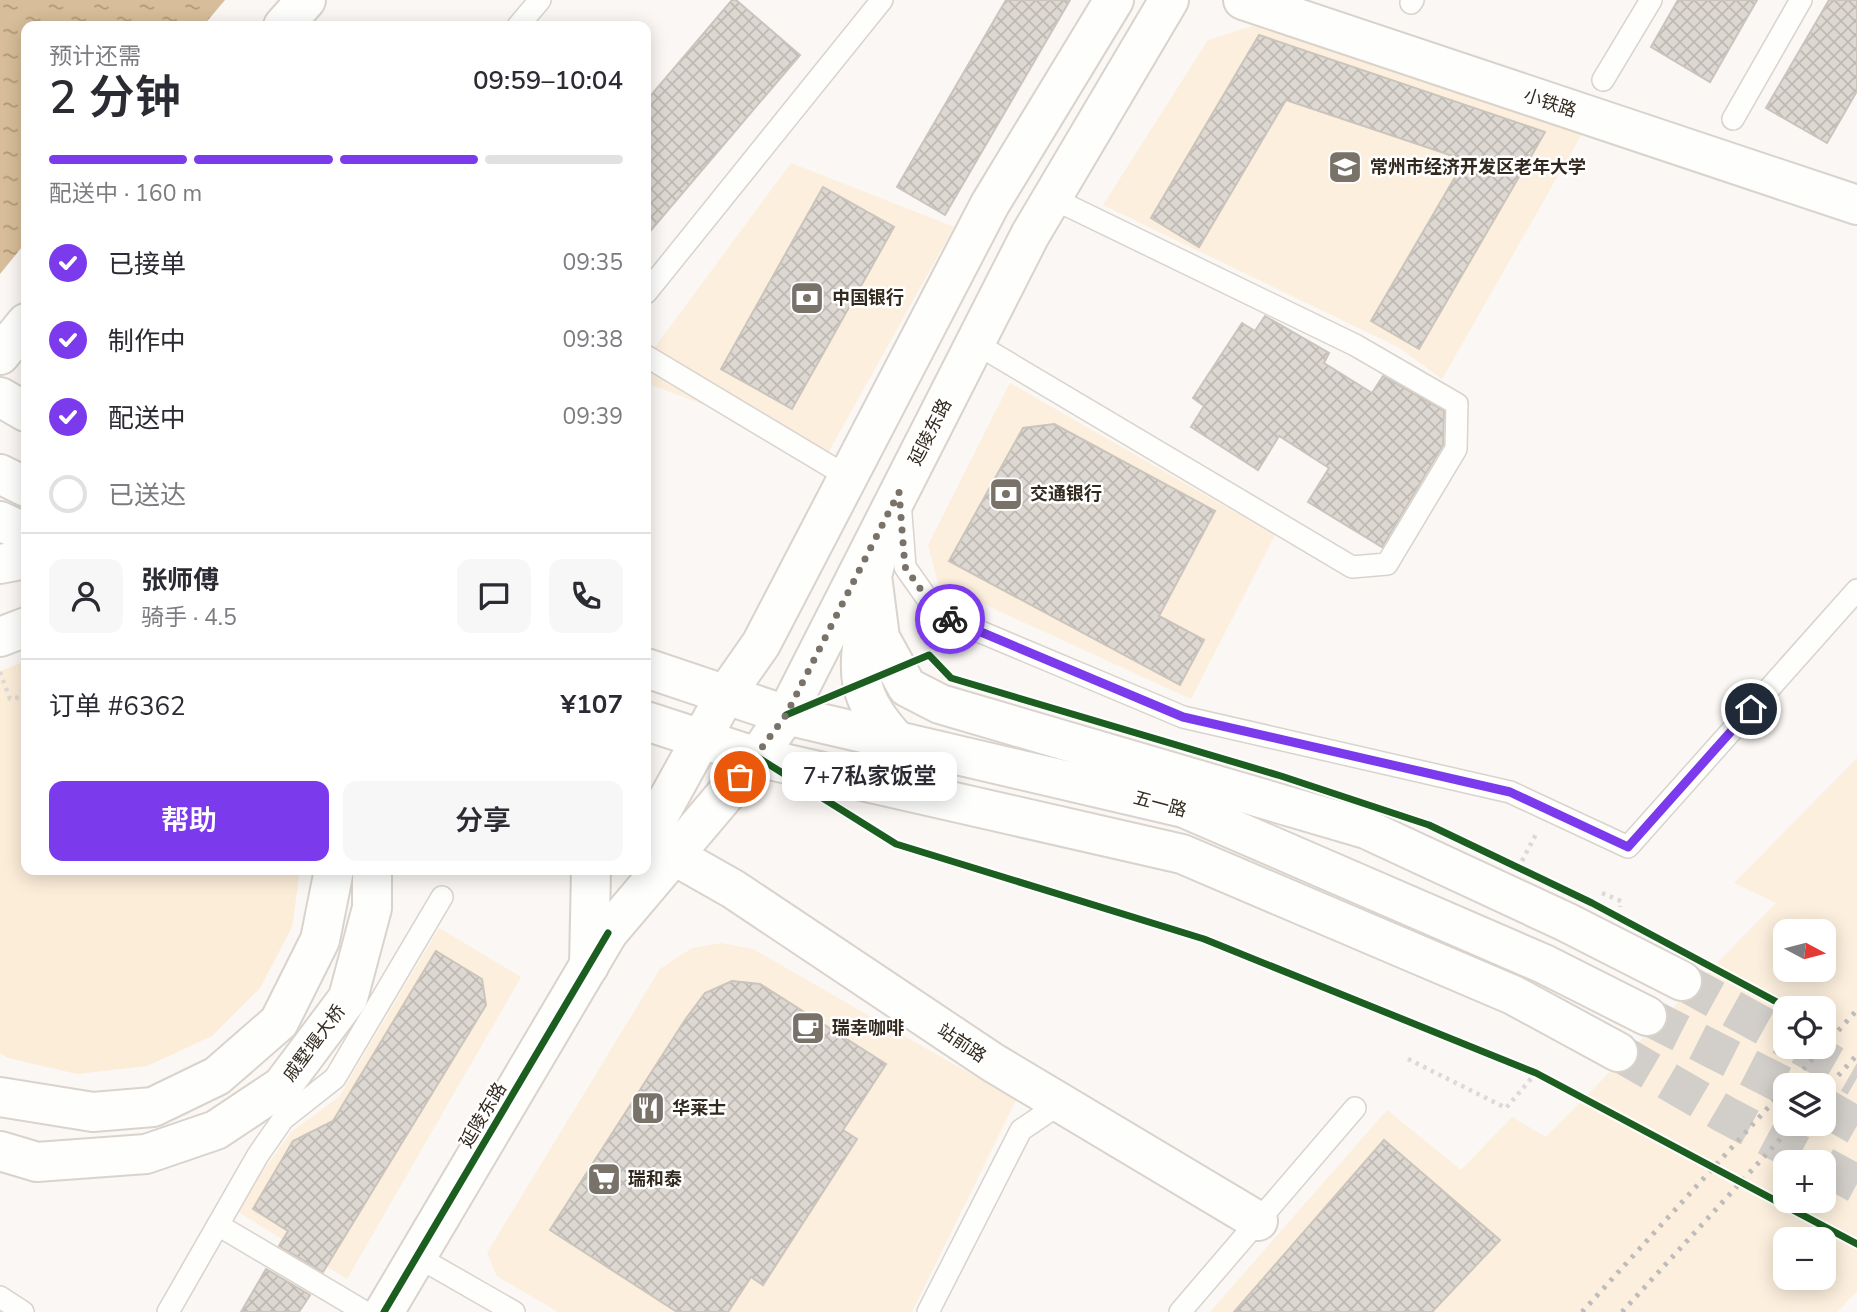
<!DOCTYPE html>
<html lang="zh">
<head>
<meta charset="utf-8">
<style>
  :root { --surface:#fff; --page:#f7f7f7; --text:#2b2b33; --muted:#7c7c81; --line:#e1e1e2; --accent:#7c3aed }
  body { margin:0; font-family:"Nunito Sans","Noto Sans SC",sans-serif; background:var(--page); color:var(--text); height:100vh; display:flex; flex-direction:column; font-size:26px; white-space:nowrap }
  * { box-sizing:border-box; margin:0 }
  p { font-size:23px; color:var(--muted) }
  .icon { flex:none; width:38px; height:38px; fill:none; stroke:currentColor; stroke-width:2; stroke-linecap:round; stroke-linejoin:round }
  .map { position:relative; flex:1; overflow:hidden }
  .drawer { position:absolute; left:21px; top:21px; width:630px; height:854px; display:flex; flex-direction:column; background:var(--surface); border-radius:14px; box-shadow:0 4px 18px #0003 }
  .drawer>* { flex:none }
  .needle { width:46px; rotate:97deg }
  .fabs { position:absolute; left:1773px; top:919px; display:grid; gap:14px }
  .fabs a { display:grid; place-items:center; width:63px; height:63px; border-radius:14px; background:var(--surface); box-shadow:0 4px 18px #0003; font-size:35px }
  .pin { position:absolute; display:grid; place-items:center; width:60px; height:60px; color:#fff; margin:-30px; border:4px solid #fff; border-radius:50%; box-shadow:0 2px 7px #0007 }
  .courier { position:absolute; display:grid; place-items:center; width:70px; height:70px; margin:-35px; border:5px solid #7c3aed; border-radius:50%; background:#fff; color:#222; box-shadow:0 2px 9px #0007 }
  .bubble { position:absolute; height:49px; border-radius:14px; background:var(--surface); box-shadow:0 4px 18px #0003; font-size:23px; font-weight:600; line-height:49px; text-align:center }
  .head em { font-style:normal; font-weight:600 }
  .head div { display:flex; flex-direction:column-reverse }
  .head { display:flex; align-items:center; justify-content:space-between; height:119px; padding:0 28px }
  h1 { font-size:46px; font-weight:600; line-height:52px }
  .bar { display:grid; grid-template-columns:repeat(4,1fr); gap:10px 7px; align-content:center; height:84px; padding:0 28px }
  .bar i { height:9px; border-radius:5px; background:var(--line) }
  .bar .active { background:var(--accent) }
  .bar p { grid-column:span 4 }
  .line { display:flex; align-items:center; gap:18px; padding:0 28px; border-top:2px solid var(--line) }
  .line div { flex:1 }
  .round { display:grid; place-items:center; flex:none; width:74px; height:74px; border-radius:14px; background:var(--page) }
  ol { padding:0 28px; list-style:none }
  li { display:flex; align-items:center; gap:21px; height:77px }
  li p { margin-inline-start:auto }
  li .icon { padding:7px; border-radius:50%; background:var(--accent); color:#fff; stroke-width:4 }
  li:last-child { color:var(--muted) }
  li i { width:38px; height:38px; border:4px solid var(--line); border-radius:50% }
  .button { display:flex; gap:14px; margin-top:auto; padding:14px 28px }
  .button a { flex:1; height:80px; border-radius:14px; background:var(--accent); color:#fff; font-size:28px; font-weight:600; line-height:80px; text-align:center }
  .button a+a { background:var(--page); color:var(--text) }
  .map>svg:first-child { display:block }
  .built { fill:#fcefdd; fill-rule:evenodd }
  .green { fill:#fcedd9 }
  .water { fill:url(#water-ripples) }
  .building { fill:url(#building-cross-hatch); stroke:#cac4bd; stroke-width:2 }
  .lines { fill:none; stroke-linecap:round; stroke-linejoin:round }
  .secondary-tunnel { stroke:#d2cec9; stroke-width:38; stroke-dasharray:38 19; stroke-linecap:butt }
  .service-casing { stroke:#d9d3cc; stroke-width:24 }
  .minor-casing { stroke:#d9d3cc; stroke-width:42 }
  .secondary-casing { stroke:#d9d3cc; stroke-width:42 }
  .path { stroke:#dbdad9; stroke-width:4.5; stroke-dasharray:3.5 5; stroke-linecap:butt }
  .service { stroke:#fefefd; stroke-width:21 }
  .minor { stroke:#fefefd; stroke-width:38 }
  .secondary { stroke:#fefefd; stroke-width:38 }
  .rail { stroke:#bebcbb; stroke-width:5; stroke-dasharray:3.5 7; stroke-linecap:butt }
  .cycleway-casing { stroke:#fff; stroke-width:11 }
  .cycleway { stroke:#1b5e20; stroke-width:7 }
  .done { stroke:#787269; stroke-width:7; stroke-dasharray:0 12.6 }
  .route { stroke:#7c3aed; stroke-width:9 }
  .labels { text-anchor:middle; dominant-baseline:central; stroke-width:5; stroke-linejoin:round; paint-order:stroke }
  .street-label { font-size:18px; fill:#322a1e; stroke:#fff }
  .poi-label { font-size:18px; font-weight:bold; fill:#322a1e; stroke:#fff; text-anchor:start }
</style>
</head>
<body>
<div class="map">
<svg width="1857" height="1312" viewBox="0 0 1857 1312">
  <defs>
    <pattern id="water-ripples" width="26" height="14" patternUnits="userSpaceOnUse" patternTransform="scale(1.75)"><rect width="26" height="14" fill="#d7bd99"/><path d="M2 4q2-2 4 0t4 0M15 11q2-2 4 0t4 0" fill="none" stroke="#af9a7c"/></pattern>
    <pattern id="building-cross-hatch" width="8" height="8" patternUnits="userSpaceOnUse" patternTransform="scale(1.75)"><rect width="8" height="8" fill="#ddd8d1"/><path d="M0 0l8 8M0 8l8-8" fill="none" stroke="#bebab3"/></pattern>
  </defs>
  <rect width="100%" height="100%" fill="#faf7f4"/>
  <!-- built -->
  <g class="built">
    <path d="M 1268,21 L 1584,130 L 1442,379 L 1398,347 L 1103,205 L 1208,40 Z"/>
    <path d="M 791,163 L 954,227 L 829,451 L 646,383 L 646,359 Z"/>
    <path d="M 1010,383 L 1275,535 L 1191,699 L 938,583 L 928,545 Z"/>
    <path d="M 1857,758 L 1857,1291 L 1837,1312 L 1210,1312 L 1387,1110 L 1461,1170 L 1512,1117 L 1546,1137 L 1776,903 L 1734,883 ZM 1785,931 L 1824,931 L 1824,970 L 1785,970 ZM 1785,1008 L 1824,1008 L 1824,1046 L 1785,1046 ZM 1785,1085 L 1824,1085 L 1824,1124 L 1785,1124 ZM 1785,1162 L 1824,1162 L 1824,1200 L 1785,1200 ZM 1785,1239 L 1824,1239 L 1824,1278 L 1785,1278 Z"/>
    <path d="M 439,928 L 521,977 L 347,1279 L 235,1210 L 291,1132 L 339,1097 Z"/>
    <path d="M 721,943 L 753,949 L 1016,1100 L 912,1312 L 558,1312 L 497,1276 L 487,1253 L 660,969 L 692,948 Z"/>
  </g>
  <!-- green -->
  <path class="green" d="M 26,661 L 26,870 L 300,870 L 292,927 L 260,988 L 212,1036 L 147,1066 L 77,1074 L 8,1058 L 0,1053 L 0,671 Z"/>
  <!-- water -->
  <path class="water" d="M 0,0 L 225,0 L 203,26 L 26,26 L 26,242 L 0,274 Z"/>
  <!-- building -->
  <g class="building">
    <path d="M 732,0 L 736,0 L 800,55 L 646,236 L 646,101 Z"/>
    <path d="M 1006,0 L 1070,0 L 945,215 L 897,187 Z"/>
    <path d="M 1678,0 L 1757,0 L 1710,82 L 1651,47 Z"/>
    <path d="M 1829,0 L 1857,0 L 1857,91 L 1827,143 L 1766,108 Z"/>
    <path d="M 1259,35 L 1545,132 L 1419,349 L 1371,321 L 1465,160 L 1286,100 L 1199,247 L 1151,218 Z"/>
    <path d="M 823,187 L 894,227 L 792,409 L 721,369 Z"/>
    <path d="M 1265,316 L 1329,353 L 1324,363 L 1372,393 L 1383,376 L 1444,411 L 1443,445 L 1382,547 L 1308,502 L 1329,468 L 1279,436 L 1258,470 L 1191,427 L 1204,406 L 1193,398 L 1242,323 L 1255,331 Z"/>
    <path d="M 1054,424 L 1215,511 L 1159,616 L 1204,640 L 1180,685 L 949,561 L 1023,428 Z"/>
    <path d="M 436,951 L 482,979 L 486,1005 L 323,1272 L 279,1246 L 288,1231 L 253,1209 L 293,1141 L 333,1121 Z"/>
    <path d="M 732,981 L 760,984 L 886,1064 L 843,1130 L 857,1139 L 763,1285 L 751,1277 L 728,1312 L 677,1312 L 550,1230 L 685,1020 L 705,993 Z"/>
    <path d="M 1384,1140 L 1500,1240 L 1432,1312 L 1234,1312 Z"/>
    <path d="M 266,1269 L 310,1295 L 299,1312 L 241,1312 Z"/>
  </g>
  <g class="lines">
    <!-- secondary-tunnel -->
    <g class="secondary-tunnel">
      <path d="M 1682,981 L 1785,1038"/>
      <path d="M 1647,1016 L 1785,1086"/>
      <path d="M 1801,1046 L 1857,1078"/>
      <path d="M 1618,1052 L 1724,1114 L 1815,1162"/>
      <path d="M 1824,1107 L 1857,1126"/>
      <path d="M 1824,1166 L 1857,1184"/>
    </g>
    <!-- service casing -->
    <g class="service-casing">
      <g id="service">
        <path d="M 1411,3 L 1413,0"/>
        <path d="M 518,26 L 540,0"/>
        <path d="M 1603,80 L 1651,0"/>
        <path d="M 1733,119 L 1801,0"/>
        <path d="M 646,293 L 882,0"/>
        <path d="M 975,343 L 1352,567 L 1387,564 L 1456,449 L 1457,404 L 1355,345 L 1052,198"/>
        <path d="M 646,356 L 848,477"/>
        <path d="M 900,501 L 905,567 L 938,614 L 1183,717 L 1510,792 L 1628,847 L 1857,590"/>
        <path d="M 218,1225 L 365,1312"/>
        <path d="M 418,1257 L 514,1312"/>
        <path d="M 0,1297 L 23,1312"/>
        <path d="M 168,1312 L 258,1155 L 283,1119 L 335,1078 L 442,897"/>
        <path d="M 928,1312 L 1021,1130 L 1061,1103"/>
        <path d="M 1180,1312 L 1355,1108"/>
      </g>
    </g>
    <!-- minor casing -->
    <g class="minor-casing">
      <g id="minor">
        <path d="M 1243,0 L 1857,205"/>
        <path d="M 283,26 L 306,0"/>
        <path d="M 0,355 L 26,323"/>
        <path d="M 0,397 L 26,412"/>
        <path d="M 673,855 L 733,889 L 992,1062 L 1258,1221"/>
      </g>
    </g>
    <!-- secondary casing -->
    <g class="secondary-casing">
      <g id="secondary">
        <path d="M 0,474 L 26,487"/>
        <path d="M 0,521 L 26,533"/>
        <path d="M 879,549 L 872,576 L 880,638 L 907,687 L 940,704 L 1366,829 L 1566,922 L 1682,981"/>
        <path d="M 0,564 L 26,559"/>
        <path d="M 868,605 C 859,669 850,691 897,741"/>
        <path d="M 0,637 L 26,627"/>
        <path d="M 646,668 L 786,715 L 1184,808 L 1544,964 L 1647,1016"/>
        <path d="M 646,721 L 757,757 L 1182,854 L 1513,995 L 1618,1052"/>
        <path d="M 646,839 L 726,694 L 761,644 L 990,204 L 1114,0"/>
        <path d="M 589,966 L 591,870"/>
        <path d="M 0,1097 L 93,1112 L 153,1107 L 217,1076 L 279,1022 L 320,940 L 334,870"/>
        <path d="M 0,1151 L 37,1162 L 146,1154 L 216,1130 L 282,1086 L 348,998 L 372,908 L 372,870"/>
        <path d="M 384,1312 L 608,933 L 757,757 L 786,715 L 1030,235 L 1169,0"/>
      </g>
    </g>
    <!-- path -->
    <g class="path">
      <path d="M 0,672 L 10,699 L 26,696"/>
      <path d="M 1522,861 L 1536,834"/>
      <path d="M 1602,893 L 1621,901 L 1620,907"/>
      <path d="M 1408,1059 L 1506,1108 L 1536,1073"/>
    </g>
    <!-- service -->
    <use href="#service" class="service"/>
    <!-- minor -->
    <use href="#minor" class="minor"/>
    <!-- secondary -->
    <use href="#secondary" class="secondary"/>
    <!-- rail -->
    <g class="rail">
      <path d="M 1789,1085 L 1857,1010"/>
      <path d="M 1824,1091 L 1857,1055"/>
      <path d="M 1582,1312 L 1785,1089"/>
      <path d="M 1622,1312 L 1794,1124"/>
    </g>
    <!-- cycleway casing -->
    <g class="cycleway-casing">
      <g id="cycleway">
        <path d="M 786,715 L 929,655 L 951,678 L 1281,776 L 1429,825 L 1592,903 L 1788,1008"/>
        <path d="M 757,757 L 896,844 L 1204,939 L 1536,1073 L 1857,1244"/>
        <path d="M 384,1312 L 608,933"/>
      </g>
    </g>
    <!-- cycleway -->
    <use href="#cycleway" class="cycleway"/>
  </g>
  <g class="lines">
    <!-- done -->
    <path class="done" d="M 740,777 L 786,715 L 899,492 L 905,567 L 938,614 L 950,619"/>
    <!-- route -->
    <path class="route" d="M 950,619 L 1183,717 L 1510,792 L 1628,847 L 1751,709"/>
  </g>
  <!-- icons -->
  <defs>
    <g id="school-square" transform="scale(1.75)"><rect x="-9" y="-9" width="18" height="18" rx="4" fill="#787269" stroke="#fff"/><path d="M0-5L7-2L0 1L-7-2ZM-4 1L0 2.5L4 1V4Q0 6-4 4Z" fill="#fff"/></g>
    <g id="bank-square" transform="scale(1.75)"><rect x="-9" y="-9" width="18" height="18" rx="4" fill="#787269" stroke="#fff"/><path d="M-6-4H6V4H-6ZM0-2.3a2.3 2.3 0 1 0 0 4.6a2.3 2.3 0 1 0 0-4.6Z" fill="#fff"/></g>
    <g id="cafe-square" transform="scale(1.75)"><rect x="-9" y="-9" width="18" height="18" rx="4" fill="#787269" stroke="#fff"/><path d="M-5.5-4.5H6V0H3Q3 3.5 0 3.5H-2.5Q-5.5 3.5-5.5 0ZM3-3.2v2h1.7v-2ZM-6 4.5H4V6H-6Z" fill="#fff"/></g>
    <g id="restaurant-square" transform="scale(1.75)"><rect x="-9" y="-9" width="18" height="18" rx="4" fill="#787269" stroke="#fff"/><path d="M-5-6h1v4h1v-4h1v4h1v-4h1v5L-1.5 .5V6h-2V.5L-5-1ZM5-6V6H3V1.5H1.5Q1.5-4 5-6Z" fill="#fff"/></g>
    <g id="supermarket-square" transform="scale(1.75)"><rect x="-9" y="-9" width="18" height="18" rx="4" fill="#787269" stroke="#fff"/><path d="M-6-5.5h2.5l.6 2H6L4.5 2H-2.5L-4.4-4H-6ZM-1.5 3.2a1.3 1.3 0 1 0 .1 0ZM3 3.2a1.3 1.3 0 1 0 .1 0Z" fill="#fff"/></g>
  </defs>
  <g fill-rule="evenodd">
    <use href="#school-square" x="1345" y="167"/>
    <use href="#bank-square" x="807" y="298"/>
    <use href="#bank-square" x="1006" y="494"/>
    <use href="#cafe-square" x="808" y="1028"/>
    <use href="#restaurant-square" x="648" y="1108"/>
    <use href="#supermarket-square" x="604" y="1179"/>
  </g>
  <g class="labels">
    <!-- street labels -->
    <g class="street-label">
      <text transform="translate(1550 103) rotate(18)">小铁路</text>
      <text transform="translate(930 432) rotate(-63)">延陵东路</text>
      <text transform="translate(1160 804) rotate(15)">五一路</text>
      <text transform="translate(314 1043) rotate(-53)">戚墅堰大桥</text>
      <text transform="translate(962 1043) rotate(34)">站前路</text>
      <text transform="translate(483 1115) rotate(-59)">延陵东路</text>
    </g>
    <!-- poi labels -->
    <g class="poi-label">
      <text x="1370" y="167">常州市经济开发区老年大学</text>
      <text x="832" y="298">中国银行</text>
      <text x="1030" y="494">交通银行</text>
      <text x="832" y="1028">瑞幸咖啡</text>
      <text x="672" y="1108">华莱士</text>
      <text x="628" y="1179">瑞和泰</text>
    </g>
  </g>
</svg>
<div class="fabs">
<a><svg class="needle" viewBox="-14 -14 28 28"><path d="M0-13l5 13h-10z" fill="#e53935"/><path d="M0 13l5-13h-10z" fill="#7c7c81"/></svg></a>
<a><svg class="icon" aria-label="locate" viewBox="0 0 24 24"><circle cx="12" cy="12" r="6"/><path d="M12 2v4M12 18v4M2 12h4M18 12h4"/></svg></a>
<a><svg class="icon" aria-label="layers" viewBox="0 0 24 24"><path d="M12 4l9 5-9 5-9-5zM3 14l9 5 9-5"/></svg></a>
<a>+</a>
<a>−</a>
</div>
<div class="pin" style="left:740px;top:777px;background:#ea580c"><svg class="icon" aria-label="bag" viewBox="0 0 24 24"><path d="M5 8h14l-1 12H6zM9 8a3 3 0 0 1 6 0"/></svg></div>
<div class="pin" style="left:1751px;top:709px;background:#1f2937"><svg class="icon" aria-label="home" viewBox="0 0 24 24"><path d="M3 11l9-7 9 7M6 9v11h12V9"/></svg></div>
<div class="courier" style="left:950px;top:619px"><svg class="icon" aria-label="bike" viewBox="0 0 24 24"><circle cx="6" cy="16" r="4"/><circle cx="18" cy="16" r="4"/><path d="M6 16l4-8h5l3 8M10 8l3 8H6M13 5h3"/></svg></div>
<div class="bubble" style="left:782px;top:752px;width:175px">7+7私家饭堂</div>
<section class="drawer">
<div class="head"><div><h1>2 分钟</h1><p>预计还需</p></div><em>09:59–10:04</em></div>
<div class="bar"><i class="active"></i><i class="active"></i><i class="active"></i><i></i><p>配送中 · 160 m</p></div>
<ol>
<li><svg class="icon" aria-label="check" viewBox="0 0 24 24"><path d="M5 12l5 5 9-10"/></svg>已接单<p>09:35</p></li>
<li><svg class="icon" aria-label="check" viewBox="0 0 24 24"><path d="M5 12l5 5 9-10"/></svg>制作中<p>09:38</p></li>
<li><svg class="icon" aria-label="check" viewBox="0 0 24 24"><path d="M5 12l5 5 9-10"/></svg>配送中<p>09:39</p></li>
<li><i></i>已送达</li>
</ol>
<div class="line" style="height:126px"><a class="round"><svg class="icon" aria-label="person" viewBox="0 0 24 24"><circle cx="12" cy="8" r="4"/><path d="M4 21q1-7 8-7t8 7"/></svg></a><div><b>张师傅</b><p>骑手 · 4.5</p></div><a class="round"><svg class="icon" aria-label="chat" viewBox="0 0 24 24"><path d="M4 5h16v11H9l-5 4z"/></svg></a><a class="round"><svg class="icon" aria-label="phone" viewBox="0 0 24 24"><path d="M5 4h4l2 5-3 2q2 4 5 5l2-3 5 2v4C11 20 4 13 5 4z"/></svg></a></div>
<div class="line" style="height:91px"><div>订单 #6362</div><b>¥107</b></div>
<div class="button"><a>帮助</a><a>分享</a></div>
</section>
</div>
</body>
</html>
